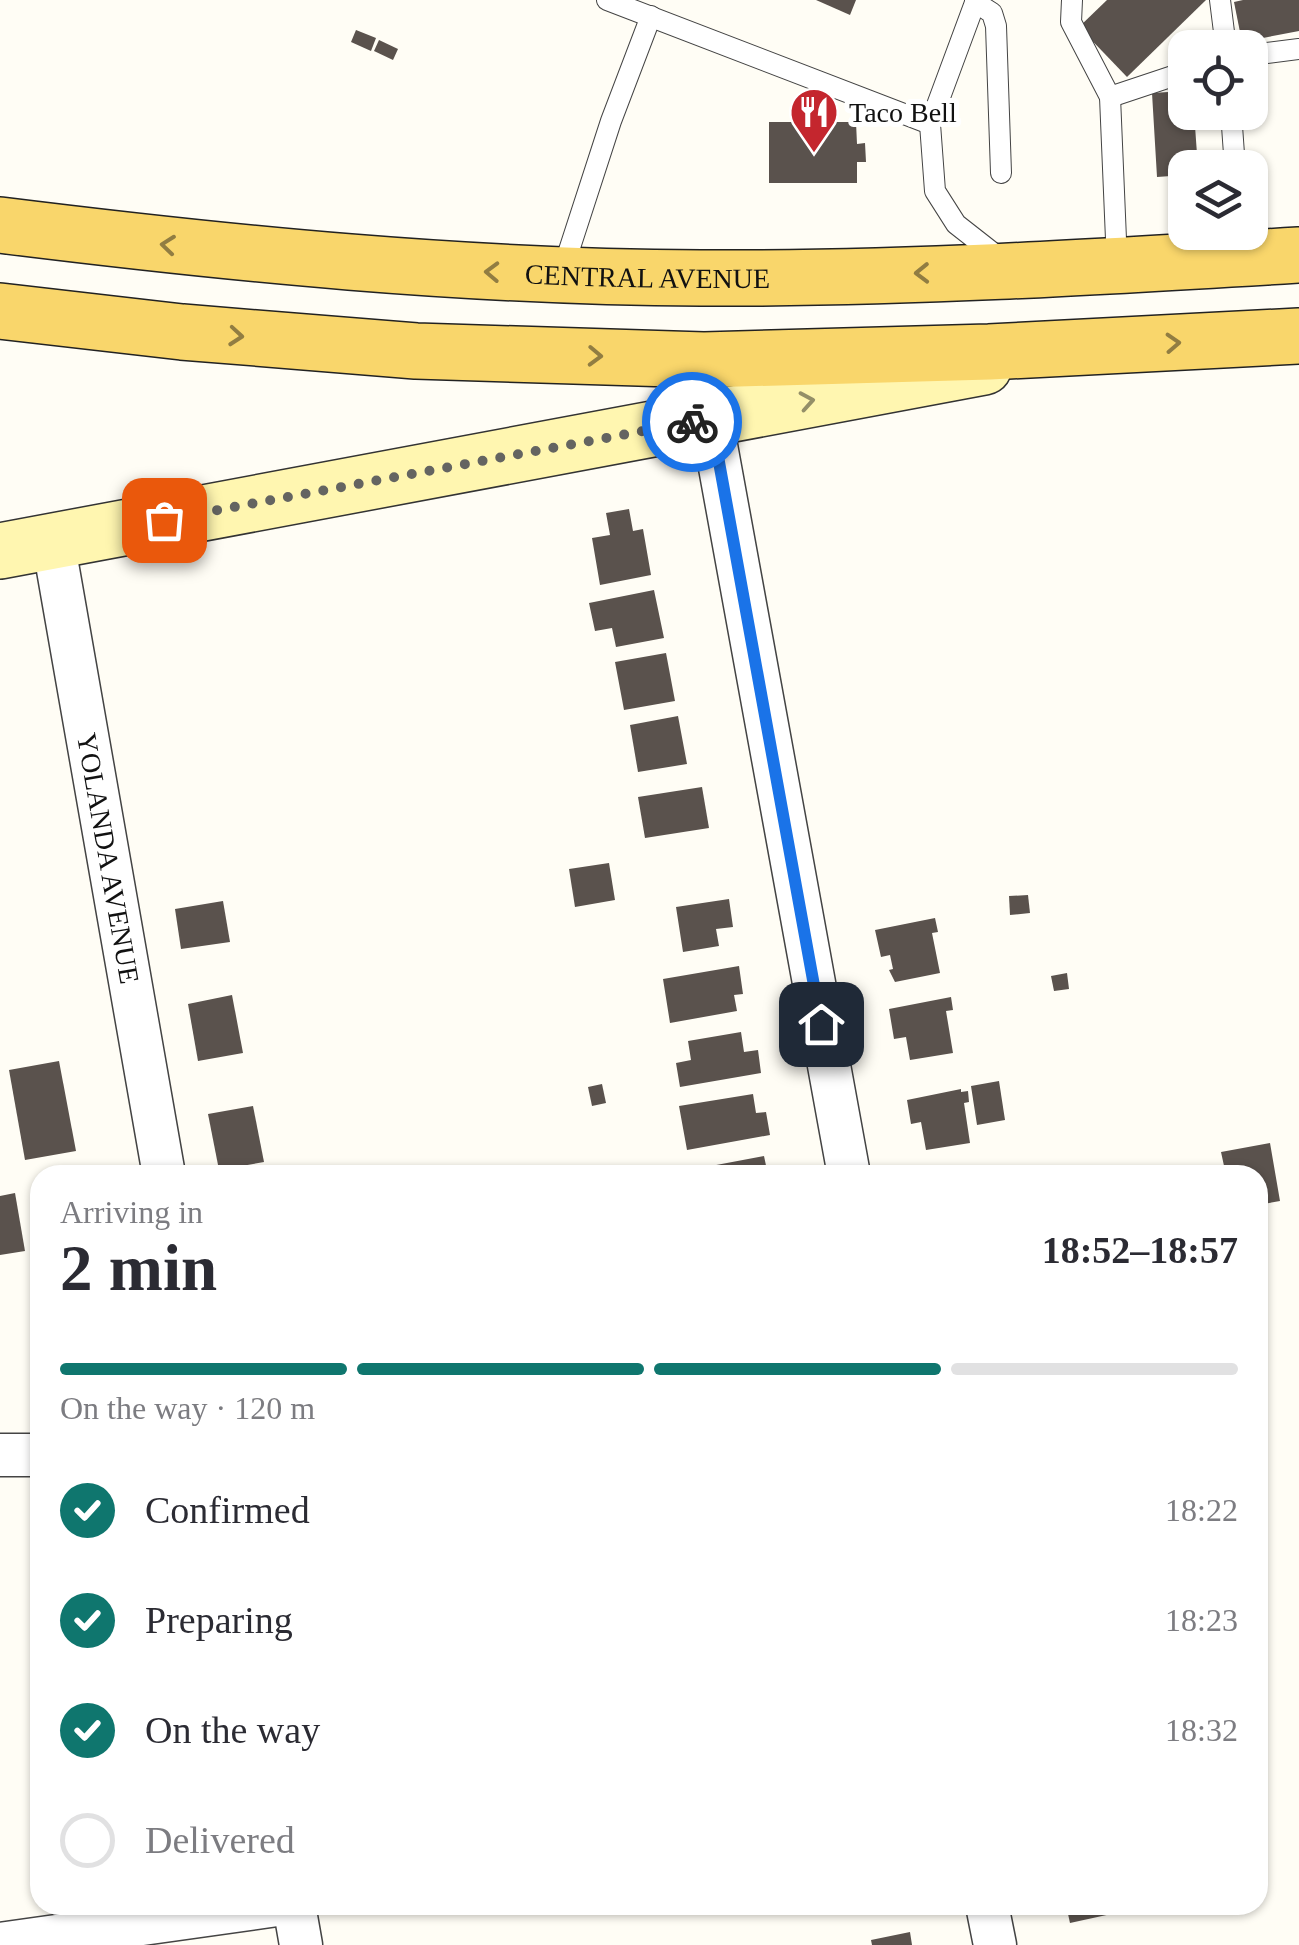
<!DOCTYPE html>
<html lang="en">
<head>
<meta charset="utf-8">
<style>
  :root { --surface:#fff; --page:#f2f2f3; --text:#2b2b33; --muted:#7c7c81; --line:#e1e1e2; --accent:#0f766e }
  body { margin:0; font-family:Georgia,serif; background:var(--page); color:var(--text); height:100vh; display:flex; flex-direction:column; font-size:38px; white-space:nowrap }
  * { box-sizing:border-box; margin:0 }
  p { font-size:32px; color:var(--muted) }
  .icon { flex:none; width:55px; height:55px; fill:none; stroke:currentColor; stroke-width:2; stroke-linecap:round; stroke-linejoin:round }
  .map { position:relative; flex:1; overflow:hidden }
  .side { position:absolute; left:30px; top:1165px; width:1238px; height:750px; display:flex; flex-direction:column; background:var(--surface); border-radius:30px; box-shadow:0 2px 8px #0004 }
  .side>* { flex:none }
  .buttons { position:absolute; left:1168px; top:30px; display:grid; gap:20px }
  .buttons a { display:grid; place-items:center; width:100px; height:100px; border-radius:20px; background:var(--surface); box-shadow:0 2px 8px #0004; font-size:50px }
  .pin { position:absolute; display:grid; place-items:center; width:85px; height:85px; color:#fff; margin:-42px; border-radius:20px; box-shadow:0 5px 15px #0006 }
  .courier { position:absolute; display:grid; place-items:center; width:100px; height:100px; margin:-50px; border:8px solid #1a73e8; border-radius:50%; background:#fff; color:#222; box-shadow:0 2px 12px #0007 }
  .overview em { font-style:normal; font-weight:700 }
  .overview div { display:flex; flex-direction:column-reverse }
  .overview { display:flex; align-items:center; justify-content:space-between; height:170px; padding:0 30px }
  h1 { font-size:65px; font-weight:700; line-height:75px }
  .bar { display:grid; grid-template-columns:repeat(4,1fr); gap:15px 10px; align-content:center; height:120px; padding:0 30px }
  .bar i { height:12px; border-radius:8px; background:var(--line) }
  .bar .selected { background:var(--accent) }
  .bar p { grid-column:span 4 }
  ol { padding:0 30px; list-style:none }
  li { display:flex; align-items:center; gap:30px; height:110px }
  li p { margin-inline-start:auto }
  li .icon { padding:10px; border-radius:50%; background:var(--accent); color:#fff; stroke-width:4 }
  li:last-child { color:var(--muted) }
  li i { width:55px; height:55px; border:5px solid var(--line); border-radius:50% }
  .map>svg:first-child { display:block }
  .building { fill:#5a524d }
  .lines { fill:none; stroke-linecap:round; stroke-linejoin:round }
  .lane-casing { stroke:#444; stroke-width:22 }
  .street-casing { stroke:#444; stroke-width:45 }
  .secondary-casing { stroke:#333; stroke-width:58 }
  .primary-casing { stroke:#222; stroke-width:58 }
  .lane { stroke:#fff; stroke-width:20 }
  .street { stroke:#fff; stroke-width:42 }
  .secondary { stroke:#fff6b0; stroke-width:55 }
  .primary { stroke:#f9d66b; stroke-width:55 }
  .oneway { stroke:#917d42 }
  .oneway2 { stroke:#948f68 }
  .done { stroke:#646461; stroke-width:10; stroke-dasharray:0 18 }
  .route { stroke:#1a73e8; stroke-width:12 }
  .labels { text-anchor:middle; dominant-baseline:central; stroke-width:10; stroke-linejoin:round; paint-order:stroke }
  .poi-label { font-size:28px; fill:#111; stroke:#fff; text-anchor:start }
  .street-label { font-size:28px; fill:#111; stroke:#fff }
</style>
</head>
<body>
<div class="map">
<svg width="1299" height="1945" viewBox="0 0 1299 1945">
  <rect width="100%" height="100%" fill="#fffdf5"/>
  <!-- building -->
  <g class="building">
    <path d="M 816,0 L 856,0 L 850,15 Z"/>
    <path d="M 1107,0 L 1206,0 L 1127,77 L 1079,27 Z"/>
    <path d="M 1243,0 L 1299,0 L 1299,31 L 1242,42 L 1234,2 Z"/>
    <path d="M 356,30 L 376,38 L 371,51 L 351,42 Z"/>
    <path d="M 379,40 L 398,49 L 393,60 L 374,51 Z"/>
    <path d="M 1185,91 L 1185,112 L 1194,112 L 1198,168 L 1185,168 L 1185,175 L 1157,177 L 1152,93 Z"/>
    <path d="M 810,115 L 831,115 L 831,122 L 856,122 L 857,144 L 865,143 L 866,162 L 857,162 L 857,183 L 769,183 L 769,122 L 810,122 Z"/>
    <path d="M 629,509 L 633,531 L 643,529 L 651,575 L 600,585 L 592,538 L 610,535 L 606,513 Z"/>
    <path d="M 654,590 L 664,638 L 616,647 L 612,628 L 595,631 L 589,603 Z"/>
    <path d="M 666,653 L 675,701 L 624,710 L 615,662 Z"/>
    <path d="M 678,716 L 687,764 L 638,772 L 630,725 Z"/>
    <path d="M 702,787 L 709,828 L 645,838 L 638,797 Z"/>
    <path d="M 609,863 L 615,900 L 575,907 L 569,869 Z"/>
    <path d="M 1028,895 L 1030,913 L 1010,915 L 1009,896 Z"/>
    <path d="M 729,899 L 733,927 L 716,929 L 719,946 L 683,952 L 676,907 Z"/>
    <path d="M 223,901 L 230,942 L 181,949 L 175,909 Z"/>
    <path d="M 935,918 L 938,932 L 932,933 L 940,973 L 895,982 L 889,970 L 893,969 L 890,955 L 881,957 L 875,930 Z"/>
    <path d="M 739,966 L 743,994 L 734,995 L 737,1011 L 670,1023 L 663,979 Z"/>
    <path d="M 1067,973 L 1069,989 L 1054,991 L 1051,976 Z"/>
    <path d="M 232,995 L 243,1053 L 198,1061 L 188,1004 Z"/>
    <path d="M 951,997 L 953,1010 L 946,1011 L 953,1053 L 910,1060 L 906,1037 L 894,1039 L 889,1009 Z"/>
    <path d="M 741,1032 L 744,1052 L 758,1050 L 761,1073 L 680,1087 L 676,1063 L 691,1060 L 688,1041 Z"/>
    <path d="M 59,1061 L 76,1151 L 25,1160 L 9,1070 Z"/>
    <path d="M 999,1081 L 1005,1120 L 977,1125 L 971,1086 Z"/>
    <path d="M 602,1084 L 606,1103 L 592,1106 L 588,1087 Z"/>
    <path d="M 961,1089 L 961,1092 L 968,1091 L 969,1102 L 964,1103 L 970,1143 L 926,1150 L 921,1122 L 911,1124 L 907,1100 Z"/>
    <path d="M 753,1094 L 756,1113 L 766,1112 L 770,1135 L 687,1150 L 679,1106 Z"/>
    <path d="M 253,1106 L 264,1162 L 219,1170 L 208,1114 Z"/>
    <path d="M 1270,1143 L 1280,1201 L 1258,1205 L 1258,1175 L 1226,1175 L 1221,1152 Z"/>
    <path d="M 764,1156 L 768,1175 L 692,1175 L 712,1169 L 711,1166 Z"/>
    <path d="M 15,1193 L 25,1251 L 0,1255 L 0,1196 Z"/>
    <path d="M 1066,1905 L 1134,1905 L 1134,1909 L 1070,1923 Z"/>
    <path d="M 910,1932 L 912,1945 L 872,1945 L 871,1940 Z"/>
  </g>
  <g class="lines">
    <!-- lane casing -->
    <g class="lane-casing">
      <g id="lane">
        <path d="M 607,0 L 930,124"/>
        <path d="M 976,0 L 930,124 L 935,191 L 956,224 L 993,253 L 1006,257"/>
        <path d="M 1072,0 L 1071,22 L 1110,97 L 1117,263"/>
        <path d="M 1220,0 L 1226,48"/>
        <path d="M 975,2 L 992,13 L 996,26 L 1001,173"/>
        <path d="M 1250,55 L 1299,49"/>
        <path d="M 1110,97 L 1185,72"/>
        <path d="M 1231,112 L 1235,168"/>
        <path d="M 562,272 L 611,121 L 651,16"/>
      </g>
    </g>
    <!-- street casing -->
    <g class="street-casing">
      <g id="street">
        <path d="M 711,418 L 849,1175"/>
        <path id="s1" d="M 53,541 L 164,1175"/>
        <path d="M 0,1455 L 40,1455"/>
        <path d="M 294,1905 L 301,1945"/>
        <path d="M 987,1905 L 995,1945"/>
        <path d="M 0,1944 L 277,1905"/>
      </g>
    </g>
    <!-- secondary casing -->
    <g class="secondary-casing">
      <path id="secondary" d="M 0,551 L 984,367"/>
    </g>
    <!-- primary casing -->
    <g class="primary-casing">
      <g id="primary">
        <path id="s2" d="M 0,225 C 233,254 466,277 701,278 C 901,279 1100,267 1299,255"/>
        <path d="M 0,311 L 182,332 L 416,351 L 704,360 L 989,352 L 1299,336"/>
      </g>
    </g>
    <!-- lane -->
    <use href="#lane" class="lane"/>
    <!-- street -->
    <use href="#street" class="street"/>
    <!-- secondary -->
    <use href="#secondary" class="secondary"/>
    <!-- primary -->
    <use href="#primary" class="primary"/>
  </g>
  <!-- one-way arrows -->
  <defs><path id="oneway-chevron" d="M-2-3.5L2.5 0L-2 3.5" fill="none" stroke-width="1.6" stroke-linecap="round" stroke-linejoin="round" transform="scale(2.5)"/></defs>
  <g class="oneway">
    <use href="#oneway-chevron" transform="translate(168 245) rotate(-174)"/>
    <use href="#oneway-chevron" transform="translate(492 272) rotate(-178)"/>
    <use href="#oneway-chevron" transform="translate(922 273) rotate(179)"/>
    <use href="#oneway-chevron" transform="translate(236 336) rotate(5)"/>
    <use href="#oneway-chevron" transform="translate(1173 343) rotate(-3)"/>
    <use href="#oneway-chevron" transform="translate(595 356) rotate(2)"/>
  </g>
  <use class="oneway2" href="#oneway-chevron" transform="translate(807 401) rotate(-10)"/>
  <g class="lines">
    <!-- done -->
    <path class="done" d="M 164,520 L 692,422"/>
    <!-- route -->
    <path class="route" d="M 692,422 L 711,418 L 821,1024"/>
  </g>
  <!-- icons -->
  <defs>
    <g id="restaurant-pin" transform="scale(2.5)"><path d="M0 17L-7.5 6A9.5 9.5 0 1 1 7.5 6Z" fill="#c4262e" stroke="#fff"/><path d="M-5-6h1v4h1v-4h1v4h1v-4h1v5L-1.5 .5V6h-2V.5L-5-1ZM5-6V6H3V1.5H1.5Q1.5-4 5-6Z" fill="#fff"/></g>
  </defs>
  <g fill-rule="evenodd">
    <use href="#restaurant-pin" x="814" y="112"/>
  </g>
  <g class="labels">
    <!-- poi labels -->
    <g class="poi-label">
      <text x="849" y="112">Taco Bell</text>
    </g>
    <!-- street labels -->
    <g class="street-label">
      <text stroke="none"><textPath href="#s2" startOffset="650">CENTRAL AVENUE</textPath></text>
      <text stroke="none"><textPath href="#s1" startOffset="322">YOLANDA AVENUE</textPath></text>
    </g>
  </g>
</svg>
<div class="buttons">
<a><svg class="icon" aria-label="locate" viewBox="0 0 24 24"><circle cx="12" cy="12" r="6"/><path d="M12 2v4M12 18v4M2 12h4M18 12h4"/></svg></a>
<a><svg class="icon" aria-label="layers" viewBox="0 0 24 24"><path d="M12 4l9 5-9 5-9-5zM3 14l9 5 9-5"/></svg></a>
</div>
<div class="pin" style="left:164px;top:520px;background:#ea580c"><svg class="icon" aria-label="bag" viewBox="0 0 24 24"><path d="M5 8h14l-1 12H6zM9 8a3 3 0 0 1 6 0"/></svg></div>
<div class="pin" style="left:821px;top:1024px;background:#1f2937"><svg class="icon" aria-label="home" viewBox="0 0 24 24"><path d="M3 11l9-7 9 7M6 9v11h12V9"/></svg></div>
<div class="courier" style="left:692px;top:422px"><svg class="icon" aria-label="bike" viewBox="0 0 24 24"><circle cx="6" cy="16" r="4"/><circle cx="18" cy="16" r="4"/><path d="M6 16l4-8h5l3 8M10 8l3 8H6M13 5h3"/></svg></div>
<section class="side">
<div class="overview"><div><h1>2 min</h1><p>Arriving in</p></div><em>18:52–18:57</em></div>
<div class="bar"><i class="selected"></i><i class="selected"></i><i class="selected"></i><i></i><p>On the way · 120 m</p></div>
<ol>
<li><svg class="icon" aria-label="check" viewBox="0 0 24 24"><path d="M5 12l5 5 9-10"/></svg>Confirmed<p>18:22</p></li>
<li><svg class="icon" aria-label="check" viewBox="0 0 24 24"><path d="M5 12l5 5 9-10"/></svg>Preparing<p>18:23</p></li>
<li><svg class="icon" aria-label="check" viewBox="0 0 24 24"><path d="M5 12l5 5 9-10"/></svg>On the way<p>18:32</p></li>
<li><i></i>Delivered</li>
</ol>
</section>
</div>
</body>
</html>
